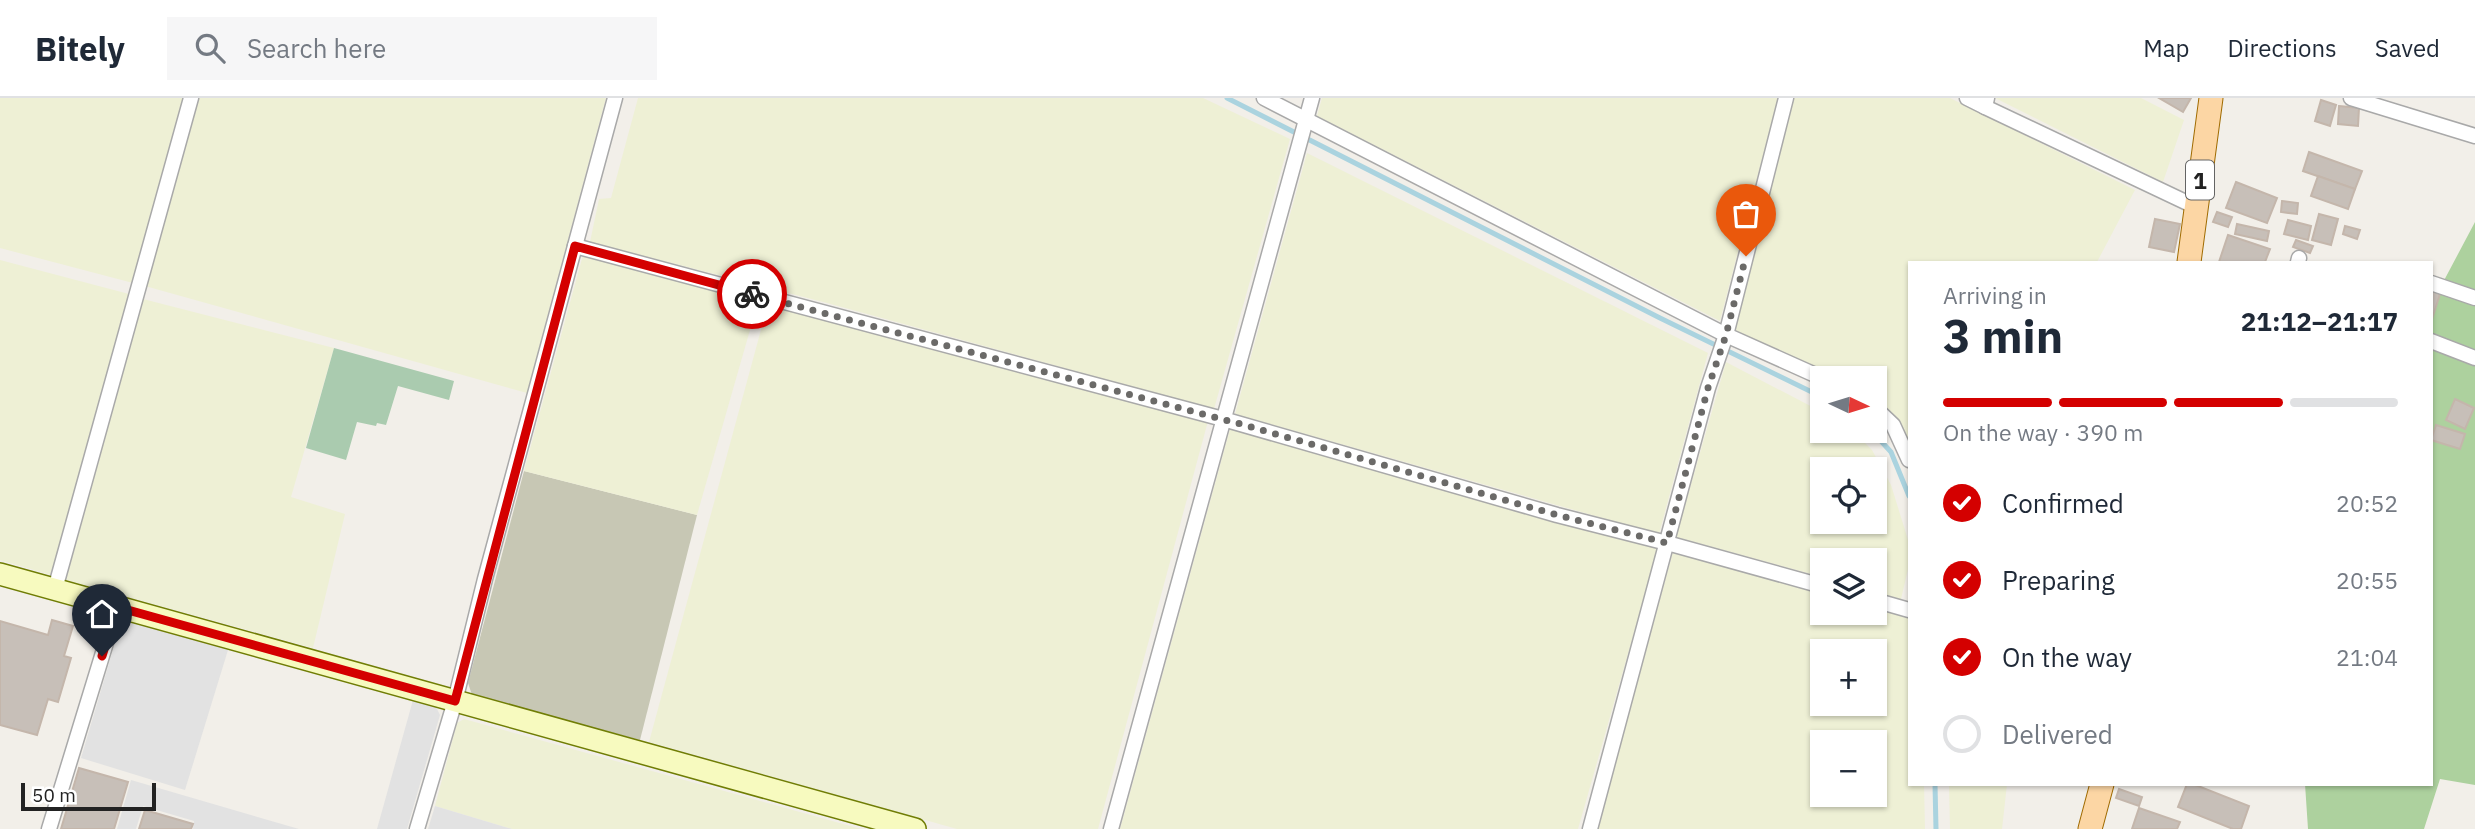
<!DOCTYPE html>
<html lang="en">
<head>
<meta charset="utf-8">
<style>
  :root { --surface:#fff; --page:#f6f6f7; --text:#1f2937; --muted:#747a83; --line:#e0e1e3; --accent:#d40000 }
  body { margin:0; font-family:"IBM Plex Sans",sans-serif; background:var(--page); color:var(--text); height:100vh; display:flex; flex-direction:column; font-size:26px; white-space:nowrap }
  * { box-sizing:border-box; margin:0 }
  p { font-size:23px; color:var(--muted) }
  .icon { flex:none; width:38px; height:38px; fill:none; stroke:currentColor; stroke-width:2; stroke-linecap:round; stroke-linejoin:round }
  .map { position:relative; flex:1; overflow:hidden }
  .side { position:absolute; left:1908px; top:163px; width:525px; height:525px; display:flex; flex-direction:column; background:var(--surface); border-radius:0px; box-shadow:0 2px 5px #0004 }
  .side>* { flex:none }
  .needle { width:46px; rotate:94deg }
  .fabs { position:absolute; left:1810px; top:268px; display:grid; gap:14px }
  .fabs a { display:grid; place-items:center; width:77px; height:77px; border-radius:0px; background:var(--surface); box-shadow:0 2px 5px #0004; font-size:35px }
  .scale { position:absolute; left:21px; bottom:18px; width:135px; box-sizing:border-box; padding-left:7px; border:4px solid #222; border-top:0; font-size:19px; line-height:24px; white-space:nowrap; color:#222; -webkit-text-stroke:5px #fff; paint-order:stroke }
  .pin { position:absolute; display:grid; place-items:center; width:60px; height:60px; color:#fff; margin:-72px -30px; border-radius:50% 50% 50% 0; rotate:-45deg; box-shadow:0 0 7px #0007 }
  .pin .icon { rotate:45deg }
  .courier { position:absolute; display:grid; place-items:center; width:70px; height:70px; margin:-35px; border:5px solid #d40000; border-radius:50%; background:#fff; color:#222; box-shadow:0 2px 9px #0007 }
  .summary em { font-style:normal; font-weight:800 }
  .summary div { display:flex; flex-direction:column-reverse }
  .summary { display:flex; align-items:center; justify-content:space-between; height:119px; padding:0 35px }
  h1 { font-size:46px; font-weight:800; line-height:52px }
  .bar { display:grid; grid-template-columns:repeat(4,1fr); gap:10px 7px; align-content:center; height:84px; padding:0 35px }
  .bar i { height:9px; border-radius:5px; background:var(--line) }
  .bar .on { background:var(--accent) }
  .bar p { grid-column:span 4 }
  ol { padding:0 35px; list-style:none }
  li { display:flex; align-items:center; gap:21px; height:77px }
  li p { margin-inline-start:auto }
  li .icon { padding:7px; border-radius:50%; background:var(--accent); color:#fff; stroke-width:4 }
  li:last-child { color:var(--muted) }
  li i { width:38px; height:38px; border:4px solid var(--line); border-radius:50% }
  header { display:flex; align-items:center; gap:42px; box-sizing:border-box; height:98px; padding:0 35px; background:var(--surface); border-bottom:2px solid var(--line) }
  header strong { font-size:33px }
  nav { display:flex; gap:38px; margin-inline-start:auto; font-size:24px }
  .search { width:490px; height:63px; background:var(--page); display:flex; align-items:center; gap:18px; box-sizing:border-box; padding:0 24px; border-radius:0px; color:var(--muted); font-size:26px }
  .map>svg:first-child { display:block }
  .construction { fill:#c7c7b4 }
  .farmland { fill:#eef0d5; fill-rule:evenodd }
  .forest { fill:#add19e }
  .cemetery { fill:#aacbaf }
  .parking { fill:#e2e2e2 }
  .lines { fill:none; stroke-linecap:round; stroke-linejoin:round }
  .stream { stroke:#aad3df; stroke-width:5 }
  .building { fill:#c7bfb8; stroke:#c4b6ab; stroke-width:2 }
  .street-casing { stroke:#a9a9a9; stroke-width:17 }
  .secondary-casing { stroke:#707d05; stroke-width:24 }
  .primary-casing { stroke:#a06b00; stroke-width:25 }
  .street { stroke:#fff; stroke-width:14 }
  .secondary { stroke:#f7fabf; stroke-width:21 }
  .primary { stroke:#fcd6a4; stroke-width:23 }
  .done { stroke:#6b6a68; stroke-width:7; stroke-dasharray:0 12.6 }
  .route { stroke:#d40000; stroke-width:9 }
  .labels { text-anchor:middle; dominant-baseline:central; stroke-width:5; stroke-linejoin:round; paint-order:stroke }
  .shield { fill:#fff; stroke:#646464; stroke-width:2 }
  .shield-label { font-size:23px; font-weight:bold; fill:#222 }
</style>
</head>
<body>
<header>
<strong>Bitely</strong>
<div class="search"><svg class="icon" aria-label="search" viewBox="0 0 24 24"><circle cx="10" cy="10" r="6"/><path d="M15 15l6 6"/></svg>Search here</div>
<nav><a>Map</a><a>Directions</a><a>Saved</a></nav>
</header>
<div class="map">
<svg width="2475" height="731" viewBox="0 0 2475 731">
  <rect width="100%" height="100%" fill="#f2efe9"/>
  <!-- construction -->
  <path class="construction" d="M 524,373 L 697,417 L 640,642 L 472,597 L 468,585 Z"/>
  <!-- farmland -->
  <g class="farmland">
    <path d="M 0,0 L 184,0 L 133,185 L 0,150 Z"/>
    <path d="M 197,0 L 606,0 L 527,295 L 145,188 Z"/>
    <path d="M 638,0 L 1203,0 L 1290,41 L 1214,311 L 827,205 L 590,144 L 599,101 L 611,100 Z"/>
    <path d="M 1322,0 L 1778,0 L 1720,223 L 1317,18 Z"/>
    <path d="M 1794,0 L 1950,0 L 2135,92 L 2097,164 L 1909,164 L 1909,342 L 1897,321 L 1874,300 L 1874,280 L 1836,280 L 1734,232 Z"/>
    <path d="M 1995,0 L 2141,0 L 2184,22 L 2163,84 Z"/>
    <path d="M 1307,55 L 1708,255 L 1659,436 L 1235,316 Z"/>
    <path d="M 583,157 L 758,204 L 697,417 L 524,373 Z"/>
    <path d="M 0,162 L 129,196 L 51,477 L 0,462 Z"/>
    <path d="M 143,201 L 334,250 L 291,399 L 345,416 L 313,550 L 66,482 Z"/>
    <path d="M 768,206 L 1208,323 L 1098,731 L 957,731 L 649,644 Z"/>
    <path d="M 1726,264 L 1822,314 L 1822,332 L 1853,333 L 1872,352 L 1891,387 L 1909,445 L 1909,467 L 1901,501 L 1874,494 L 1874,462 L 1822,462 L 1822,479 L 1676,439 ZM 1822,371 L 1874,371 L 1874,424 L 1822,424 Z"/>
    <path d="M 1230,331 L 1659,447 L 1578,731 L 1120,731 Z"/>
    <path d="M 1673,454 L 1822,495 L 1822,514 L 1874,514 L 1874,510 L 1909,520 L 1909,686 L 1924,686 L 1925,731 L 1597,731 ZM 1822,553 L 1874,553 L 1874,606 L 1822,606 ZM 1822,644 L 1874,644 L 1874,696 L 1822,696 Z"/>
    <path d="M 464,621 L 861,731 L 512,731 L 435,708 L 457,625 Z"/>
    <path d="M 1949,686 L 2007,686 L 2002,731 L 1950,731 Z"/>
  </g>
  <!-- forest -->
  <path class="forest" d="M 2475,124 L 2475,687 L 2440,681 L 2424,731 L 2308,731 L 2305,686 L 2431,686 L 2431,207 Z"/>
  <!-- cemetery -->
  <path class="cemetery" d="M 334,250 L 454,283 L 449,302 L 398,288 L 386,327 L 377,325 L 376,328 L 357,324 L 346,362 L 306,350 Z"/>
  <!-- parking -->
  <g class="parking">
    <path d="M 128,523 L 228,552 L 185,692 L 81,660 L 120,528 Z"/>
    <path d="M 413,602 L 436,609 L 440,617 L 407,731 L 377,731 Z"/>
    <path d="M 131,682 L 299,731 L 193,731 L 194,723 L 143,708 L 136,731 L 117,731 Z"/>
    <path d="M 435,708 L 512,731 L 428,731 Z"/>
  </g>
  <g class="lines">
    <!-- stream -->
    <g class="stream">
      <path d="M 1227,0 L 1660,220 L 1822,299"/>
      <path d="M 1871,332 L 1891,354 L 1909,398"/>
      <path d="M 1935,686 L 1936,731"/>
    </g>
  </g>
  <!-- building -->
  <g class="building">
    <path d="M 2159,0 L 2191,0 L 2183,14 Z"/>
    <path d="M 2321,2 L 2336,7 L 2330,28 L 2315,23 Z"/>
    <path d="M 2339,8 L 2359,10 L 2358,28 L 2338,26 Z"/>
    <path d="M 2309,54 L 2362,73 L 2355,91 L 2303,73 Z"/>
    <path d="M 2318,78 L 2355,91 L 2348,111 L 2311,98 Z"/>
    <path d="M 2236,84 L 2277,100 L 2267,125 L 2226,110 Z"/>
    <path d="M 2282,103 L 2298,105 L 2297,116 L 2281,114 Z"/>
    <path d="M 2217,114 L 2232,119 L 2228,129 L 2213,124 Z"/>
    <path d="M 2319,116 L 2338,121 L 2331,147 L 2312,142 Z"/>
    <path d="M 2155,121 L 2180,126 L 2174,154 L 2149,149 Z"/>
    <path d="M 2288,122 L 2311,128 L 2308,142 L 2284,136 Z"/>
    <path d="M 2237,126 L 2269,133 L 2267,143 L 2235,136 Z"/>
    <path d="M 2345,128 L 2360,132 L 2357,141 L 2343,136 Z"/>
    <path d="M 2228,137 L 2270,151 L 2265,164 L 2219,164 Z"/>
    <path d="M 2296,142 L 2313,148 L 2310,155 L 2293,149 Z"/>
    <path d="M 2431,192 L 2440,196 L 2431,224 Z"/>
    <path d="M 2455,301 L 2474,310 L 2465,331 L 2446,322 Z"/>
    <path d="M 2436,327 L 2465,336 L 2460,351 L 2431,342 Z"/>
    <path d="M 52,522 L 73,528 L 64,558 L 71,560 L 58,604 L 48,601 L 37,637 L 0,627 L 0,523 L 48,537 Z"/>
    <path d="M 79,670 L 128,684 L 114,731 L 61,731 Z"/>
    <path d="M 2187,686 L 2193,686 L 2249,708 L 2241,731 L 2233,731 L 2178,709 Z"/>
    <path d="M 2119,691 L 2142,699 L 2139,708 L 2116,700 Z"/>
    <path d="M 2139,710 L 2180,724 L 2177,731 L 2132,731 Z"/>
    <path d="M 145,712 L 193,726 L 191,731 L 139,731 Z"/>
  </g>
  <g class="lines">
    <!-- street casing -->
    <g class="street-casing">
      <g id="street">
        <path d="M 1264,0 L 1726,237 L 1822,280"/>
        <path d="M 1967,0 L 1985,9 L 1987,0"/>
        <path d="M 2351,0 L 2475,38"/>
        <path d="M 1985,9 L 2196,109"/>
        <path d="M 575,148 L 1223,321 L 1557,417 L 1667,445 L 1822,488"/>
        <path d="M 2298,164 L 2299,160"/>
        <path d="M 2431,185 L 2475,200"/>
        <path d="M 2431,243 L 2475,260"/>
        <path d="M 1874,309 L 1893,327 L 1909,362"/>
        <path d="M 55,491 L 191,0"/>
        <path d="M 1874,502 L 1909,512"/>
        <path d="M 49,731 L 117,509"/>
        <path d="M 417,731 L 455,603 L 485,481 L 615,0"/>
        <path d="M 1111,731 L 1312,0"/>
        <path d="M 1590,731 L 1708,290 L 1726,237 L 1786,0"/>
      </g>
    </g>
    <!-- secondary casing -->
    <g class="secondary-casing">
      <path id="secondary" d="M 0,476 L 915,731"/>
    </g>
    <!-- primary casing -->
    <g class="primary-casing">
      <g id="primary">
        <path d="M 2189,164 L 2211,0"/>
        <path d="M 2090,731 L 2102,686"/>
      </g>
    </g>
    <!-- street -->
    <use href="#street" class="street"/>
    <!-- secondary -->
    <use href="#secondary" class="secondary"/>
    <!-- primary -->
    <use href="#primary" class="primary"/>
  </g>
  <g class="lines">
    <!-- done -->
    <path class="done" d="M 752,196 L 1248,328 L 1557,417 L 1667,445 L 1708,290 L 1726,237 L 1746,158"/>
    <!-- route -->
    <path class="route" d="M 102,558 L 117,509 L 455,603 L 575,148 L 752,196"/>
  </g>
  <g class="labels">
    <!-- shield labels -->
    <rect class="shield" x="2186" y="62.5" width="28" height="39" rx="5"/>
    <g class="shield-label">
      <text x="2200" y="82">1</text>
    </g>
  </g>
</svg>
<div class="fabs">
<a><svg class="needle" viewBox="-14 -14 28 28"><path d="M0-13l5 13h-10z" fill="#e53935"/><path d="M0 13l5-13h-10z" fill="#747a83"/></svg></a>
<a><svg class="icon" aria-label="locate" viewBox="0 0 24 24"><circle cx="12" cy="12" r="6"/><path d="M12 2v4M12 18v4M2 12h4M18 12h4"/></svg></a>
<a><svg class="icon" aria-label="layers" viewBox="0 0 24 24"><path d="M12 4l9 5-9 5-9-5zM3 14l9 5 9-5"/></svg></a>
<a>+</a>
<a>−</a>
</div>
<div class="scale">50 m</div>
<div class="pin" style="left:1746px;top:158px;background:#ea580c"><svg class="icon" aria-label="bag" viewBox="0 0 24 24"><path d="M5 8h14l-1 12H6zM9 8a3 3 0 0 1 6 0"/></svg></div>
<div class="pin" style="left:102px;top:558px;background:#1f2937"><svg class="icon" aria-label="home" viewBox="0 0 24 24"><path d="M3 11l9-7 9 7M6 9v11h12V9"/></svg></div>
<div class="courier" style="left:752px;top:196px"><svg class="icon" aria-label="bike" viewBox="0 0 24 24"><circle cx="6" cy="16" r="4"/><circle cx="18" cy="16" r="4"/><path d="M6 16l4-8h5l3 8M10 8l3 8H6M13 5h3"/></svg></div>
<section class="side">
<div class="summary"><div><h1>3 min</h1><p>Arriving in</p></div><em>21:12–21:17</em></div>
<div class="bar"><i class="on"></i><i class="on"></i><i class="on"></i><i></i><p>On the way · 390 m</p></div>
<ol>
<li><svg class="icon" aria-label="check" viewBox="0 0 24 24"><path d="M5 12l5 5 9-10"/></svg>Confirmed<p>20:52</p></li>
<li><svg class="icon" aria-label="check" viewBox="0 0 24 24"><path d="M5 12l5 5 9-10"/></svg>Preparing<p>20:55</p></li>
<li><svg class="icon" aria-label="check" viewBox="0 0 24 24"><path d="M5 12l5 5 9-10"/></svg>On the way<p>21:04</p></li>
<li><i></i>Delivered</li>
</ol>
</section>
</div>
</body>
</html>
